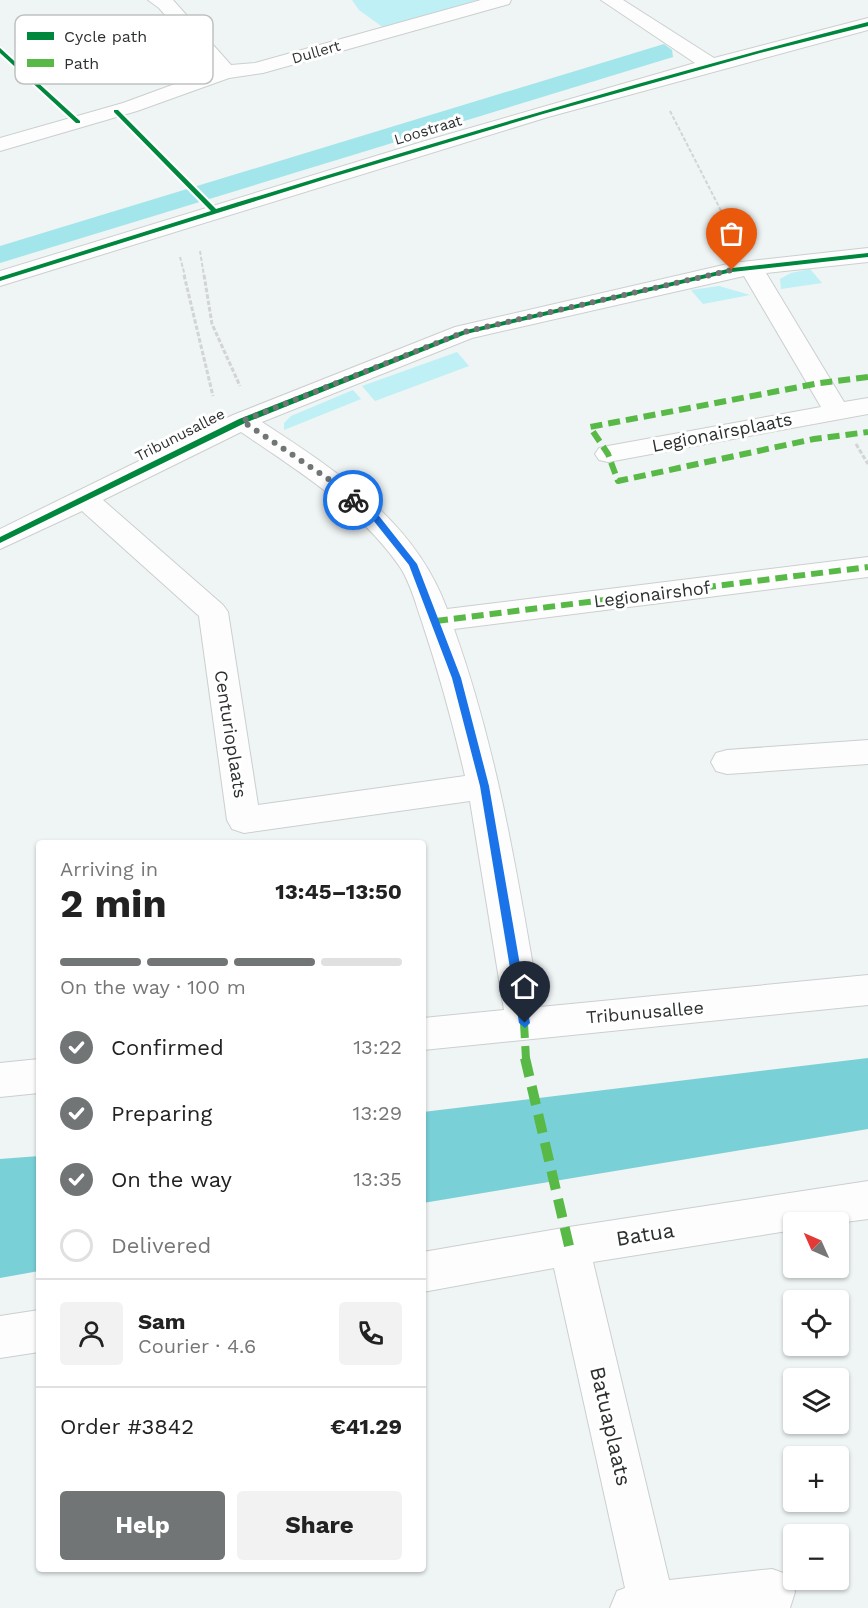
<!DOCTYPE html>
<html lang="en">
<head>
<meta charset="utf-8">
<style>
  :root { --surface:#fff; --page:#f2f2f2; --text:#222; --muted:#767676; --line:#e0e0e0; --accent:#717575 }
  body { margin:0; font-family:"Work Sans",sans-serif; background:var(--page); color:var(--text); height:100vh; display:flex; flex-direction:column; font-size:22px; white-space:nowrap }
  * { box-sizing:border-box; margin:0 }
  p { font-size:20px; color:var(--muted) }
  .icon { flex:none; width:33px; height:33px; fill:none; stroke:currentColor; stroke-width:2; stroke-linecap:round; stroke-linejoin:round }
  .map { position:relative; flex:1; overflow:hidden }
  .panel { position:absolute; left:36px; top:840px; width:390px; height:732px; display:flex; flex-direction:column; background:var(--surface); border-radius:6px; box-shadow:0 2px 4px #0004 }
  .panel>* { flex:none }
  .needle { width:39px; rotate:315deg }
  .buttons { position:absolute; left:783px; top:1212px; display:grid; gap:12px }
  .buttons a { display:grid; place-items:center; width:66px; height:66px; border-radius:6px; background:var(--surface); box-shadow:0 2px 4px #0004; font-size:30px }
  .pin { position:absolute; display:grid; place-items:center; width:51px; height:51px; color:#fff; margin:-62px -26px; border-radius:50% 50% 50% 0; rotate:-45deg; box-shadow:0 0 6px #0007 }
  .pin .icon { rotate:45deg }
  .courier { position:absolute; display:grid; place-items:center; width:60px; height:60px; margin:-30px; border:4px solid #1a73e8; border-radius:50%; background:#fff; color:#222; box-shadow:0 2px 8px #0007 }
  .summary em { font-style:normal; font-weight:700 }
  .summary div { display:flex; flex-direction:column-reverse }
  .summary { display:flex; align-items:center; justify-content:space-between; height:102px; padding:0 24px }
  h1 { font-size:39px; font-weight:700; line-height:45px }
  .bar { display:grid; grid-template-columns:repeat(4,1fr); gap:9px 6px; align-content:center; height:72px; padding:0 24px }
  .bar i { height:8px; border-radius:4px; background:var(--line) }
  .bar .on { background:var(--accent) }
  .bar p { grid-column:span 4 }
  .line { display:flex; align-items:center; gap:15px; padding:0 24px; border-top:2px solid var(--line) }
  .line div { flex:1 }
  .round { display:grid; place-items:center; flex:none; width:63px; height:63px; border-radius:6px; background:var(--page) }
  ol { padding:0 24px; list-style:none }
  li { display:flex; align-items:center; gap:18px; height:66px }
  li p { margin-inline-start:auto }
  li .icon { padding:6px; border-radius:50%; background:var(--accent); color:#fff; stroke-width:4 }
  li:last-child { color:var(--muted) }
  li i { width:33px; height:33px; border:3px solid var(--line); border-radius:50% }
  .button { display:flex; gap:12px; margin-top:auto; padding:12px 24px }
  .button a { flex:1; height:69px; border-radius:6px; background:var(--accent); color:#fff; font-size:24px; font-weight:700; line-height:69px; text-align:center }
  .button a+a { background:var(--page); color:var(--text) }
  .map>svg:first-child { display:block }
  .green { fill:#bef0f5 }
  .forest { fill:#a2e5ea }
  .water { fill:#7ad0d7 }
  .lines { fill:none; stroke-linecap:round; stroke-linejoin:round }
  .minor-casing { stroke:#cccfcf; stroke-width:2 }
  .path-far1 { stroke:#d2d4d5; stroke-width:2; stroke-dasharray:4 2; stroke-linecap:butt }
  .path { stroke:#d2d4d5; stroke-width:3; stroke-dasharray:4.5 2; stroke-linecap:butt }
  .minor { fill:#fdfdfd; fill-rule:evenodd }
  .quiet-far2 { stroke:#58b947; stroke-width:6; stroke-dasharray:12 6; stroke-linecap:butt }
  .quiet-far1 { stroke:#58b947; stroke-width:8; stroke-dasharray:15 8; stroke-linecap:butt }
  .quiet { stroke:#58b947; stroke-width:10; stroke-dasharray:19 10; stroke-linecap:butt }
  .cycleway-casing { stroke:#fff; stroke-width:4 }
  .cycleway { fill:#00873e; fill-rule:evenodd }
  .route { fill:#1a73e8 }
  .done { stroke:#717575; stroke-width:6; stroke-dasharray:0 10.8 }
  .labels { text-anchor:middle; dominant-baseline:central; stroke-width:6; stroke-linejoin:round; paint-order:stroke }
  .far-street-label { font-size:15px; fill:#2d3031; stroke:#fff }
  .street-label { font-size:18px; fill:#2d3031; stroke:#fff }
  .near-street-label { font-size:21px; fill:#2d3031; stroke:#fff }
  .key { fill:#fff; stroke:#c0c1c1; stroke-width:1.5 }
  .key-label { font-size:16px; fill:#2d3031 }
</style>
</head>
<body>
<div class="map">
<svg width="868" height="1608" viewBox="0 0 868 1608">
  <rect width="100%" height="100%" fill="#eff4f4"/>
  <!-- green -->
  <g class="green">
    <path d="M 352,0 L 478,0 L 384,28 L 359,10 Z"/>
    <path d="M 810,269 L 822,283 L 781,289 L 780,279 L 791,273 Z"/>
    <path d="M 719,286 L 750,295 L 703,304 L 691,290 Z"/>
    <path d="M 457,352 L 469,366 L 375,401 L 362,386 Z"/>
    <path d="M 353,390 L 361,399 L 284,430 L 284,423 L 291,416 Z"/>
  </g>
  <!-- forest -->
  <path class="forest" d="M 664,44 L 672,50 L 673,57 L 0,263 L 0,246 Z"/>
  <!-- water -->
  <g class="water">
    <path d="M 868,1058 L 868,1129 L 423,1203 L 423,1112 Z"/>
    <path d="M 39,1156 L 39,1271 L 0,1278 L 0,1159 Z"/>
  </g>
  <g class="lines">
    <!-- minor casing -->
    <g class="minor-casing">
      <g id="minor">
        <path d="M 148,0 L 173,0 L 231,65 L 255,63 L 481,0 L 511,0 L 509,4 L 263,73 L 229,78 L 137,111 L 0,151 L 0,138 L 123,103 L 213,70 L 159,8 Z"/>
        <path d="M 601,0 L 623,0 L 714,58 L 868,18 L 868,30 L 548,117 L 0,286 L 0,271 L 425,141 L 695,63 Z"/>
        <path d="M 868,248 L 868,262 L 766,273 L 844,402 L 868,398 L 868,414 L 608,462 L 599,460 L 595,454 L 599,448 L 608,446 L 821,407 L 744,276 L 472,338 L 262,422 C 338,472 415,521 447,609 L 868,557 L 868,577 L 454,629 C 498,752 518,878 540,1007 L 868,975 L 868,1005 L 423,1050 L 423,1018 L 504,1010 L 470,801 L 244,833 L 232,829 L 227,820 L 199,616 L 82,511 L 0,549 L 0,529 L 233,415 L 455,327 L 732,263 ZM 241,432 C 298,471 360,509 400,567 C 411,584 416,605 422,622 C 439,673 453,724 465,776 L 258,805 L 228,612 L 223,605 L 103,500 Z"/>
        <path d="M 868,740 L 868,764 L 727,774 L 716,771 L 711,762 L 716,753 L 727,750 Z"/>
        <path d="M 39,1059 L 39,1093 L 0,1097 L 0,1063 Z"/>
        <path d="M 868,1181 L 868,1219 L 838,1223 L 794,1222 L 794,1230 L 593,1262 L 669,1580 L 772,1569 L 789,1575 L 795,1592 L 790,1608 L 610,1608 L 617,1591 L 625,1588 L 554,1268 L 423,1292 L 423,1252 L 569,1227 Z"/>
        <path d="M 39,1310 L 39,1352 L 0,1358 L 0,1316 Z"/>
      </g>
    </g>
    <!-- path-far1 -->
    <g class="path-far1">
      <path d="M 670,111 L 735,238"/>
      <path d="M 200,251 L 204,276"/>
      <path d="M 180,257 L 185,276"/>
    </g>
    <!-- path -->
    <g class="path">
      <path d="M 184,275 L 213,396"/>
      <path d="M 204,275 L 212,324 L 240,386"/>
      <path d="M 856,444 L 868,464"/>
    </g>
    <!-- minor -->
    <use href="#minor" class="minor"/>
    <!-- quiet-far2 -->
    <g class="quiet-far2">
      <path d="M 868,377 L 820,383 L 590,427 L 608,454 L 618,481 L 814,439 L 868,432"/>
      <path d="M 436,621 L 868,567"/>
    </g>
    <!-- quiet-far1 -->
    <path class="quiet-far1" d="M 524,1023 L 526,1059"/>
    <!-- quiet -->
    <path class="quiet" d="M 525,1058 L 569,1246"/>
    <!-- cycleway casing -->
    <g class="cycleway-casing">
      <g id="cycleway">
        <path d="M 868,22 L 868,26 L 760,53 L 543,114 L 326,179 L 0,281 L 0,277 L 211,211 L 114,112 L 114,110 L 118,110 L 216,209 C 432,143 649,78 868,22 Z"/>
        <path d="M 0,48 L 80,121 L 80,123 L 76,123 L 0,53 Z"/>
        <path d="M 868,253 L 868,257 L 732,272 L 466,334 L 245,423 L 0,543 L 0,537 L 239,419 L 462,331 L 732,268 Z"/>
      </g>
    </g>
    <!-- cycleway -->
    <use href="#cycleway" class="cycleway"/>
  </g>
  <!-- route -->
  <path class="route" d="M 353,497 L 379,516 L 417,564 L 461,678 L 489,786 L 530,1023 L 525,1028 L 519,1023 L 480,786 L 452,678 L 409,565 L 373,520 L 351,501 Z"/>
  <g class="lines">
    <!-- done -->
    <path class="done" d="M 353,500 L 330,480 L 242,421 L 464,332 L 732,270"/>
  </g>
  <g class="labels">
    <!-- far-street labels -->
    <g class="far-street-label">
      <text transform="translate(316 52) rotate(-16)">Dullert</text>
      <text transform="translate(428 130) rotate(-17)">Loostraat</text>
      <text transform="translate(180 435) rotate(-27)">Tribunusallee</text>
    </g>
    <!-- street labels -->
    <g class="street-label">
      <text transform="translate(722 432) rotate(-11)">Legionairsplaats</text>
      <text transform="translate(652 594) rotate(-7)">Legionairshof</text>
      <text transform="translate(231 734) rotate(81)">Centurioplaats</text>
      <text transform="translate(645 1012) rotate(-5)">Tribunusallee</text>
    </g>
    <!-- near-street labels -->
    <g class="near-street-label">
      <text transform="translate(645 1234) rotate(-9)">Batua</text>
      <text transform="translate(611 1426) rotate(77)">Batuaplaats</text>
    </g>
  </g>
  <!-- legend -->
  <rect x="15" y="15" width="198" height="69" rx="9" class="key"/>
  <rect x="27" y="32" width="27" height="8" fill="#00873e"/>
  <rect x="27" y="59" width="27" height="8" fill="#58b947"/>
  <g class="key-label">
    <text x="64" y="42">Cycle path</text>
    <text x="64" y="69">Path</text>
  </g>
</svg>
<div class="buttons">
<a><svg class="needle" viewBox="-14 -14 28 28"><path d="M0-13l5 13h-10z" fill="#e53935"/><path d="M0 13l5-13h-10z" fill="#767676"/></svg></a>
<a><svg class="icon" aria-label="locate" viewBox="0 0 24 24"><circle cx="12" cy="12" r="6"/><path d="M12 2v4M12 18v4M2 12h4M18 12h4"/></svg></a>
<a><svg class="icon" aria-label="layers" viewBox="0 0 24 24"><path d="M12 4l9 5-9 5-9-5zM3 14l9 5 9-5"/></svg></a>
<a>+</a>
<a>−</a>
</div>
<div class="pin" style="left:732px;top:270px;background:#ea580c"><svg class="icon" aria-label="bag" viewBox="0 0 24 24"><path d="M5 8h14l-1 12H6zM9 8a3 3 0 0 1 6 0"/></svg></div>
<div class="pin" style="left:525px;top:1023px;background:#1f2937"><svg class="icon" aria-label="home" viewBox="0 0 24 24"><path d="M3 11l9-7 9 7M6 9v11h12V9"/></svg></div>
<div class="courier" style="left:353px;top:500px"><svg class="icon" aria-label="bike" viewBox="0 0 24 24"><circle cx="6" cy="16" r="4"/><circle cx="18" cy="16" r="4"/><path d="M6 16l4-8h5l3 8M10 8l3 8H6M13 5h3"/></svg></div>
<section class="panel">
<div class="summary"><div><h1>2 min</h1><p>Arriving in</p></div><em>13:45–13:50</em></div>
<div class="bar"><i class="on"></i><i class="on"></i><i class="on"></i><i></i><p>On the way · 100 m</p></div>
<ol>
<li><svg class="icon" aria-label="check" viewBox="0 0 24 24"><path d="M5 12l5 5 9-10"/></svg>Confirmed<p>13:22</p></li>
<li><svg class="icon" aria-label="check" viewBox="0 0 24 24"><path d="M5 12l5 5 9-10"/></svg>Preparing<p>13:29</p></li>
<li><svg class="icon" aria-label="check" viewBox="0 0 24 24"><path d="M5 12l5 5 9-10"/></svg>On the way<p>13:35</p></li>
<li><i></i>Delivered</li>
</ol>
<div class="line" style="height:108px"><a class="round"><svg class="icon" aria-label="person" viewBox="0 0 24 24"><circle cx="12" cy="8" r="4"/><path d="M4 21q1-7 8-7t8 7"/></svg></a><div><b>Sam</b><p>Courier · 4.6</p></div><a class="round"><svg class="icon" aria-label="phone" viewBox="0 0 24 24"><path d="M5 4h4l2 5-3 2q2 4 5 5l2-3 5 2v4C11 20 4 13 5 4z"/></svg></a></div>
<div class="line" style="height:78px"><div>Order #3842</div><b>€41.29</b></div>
<div class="button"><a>Help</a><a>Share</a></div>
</section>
</div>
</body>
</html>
